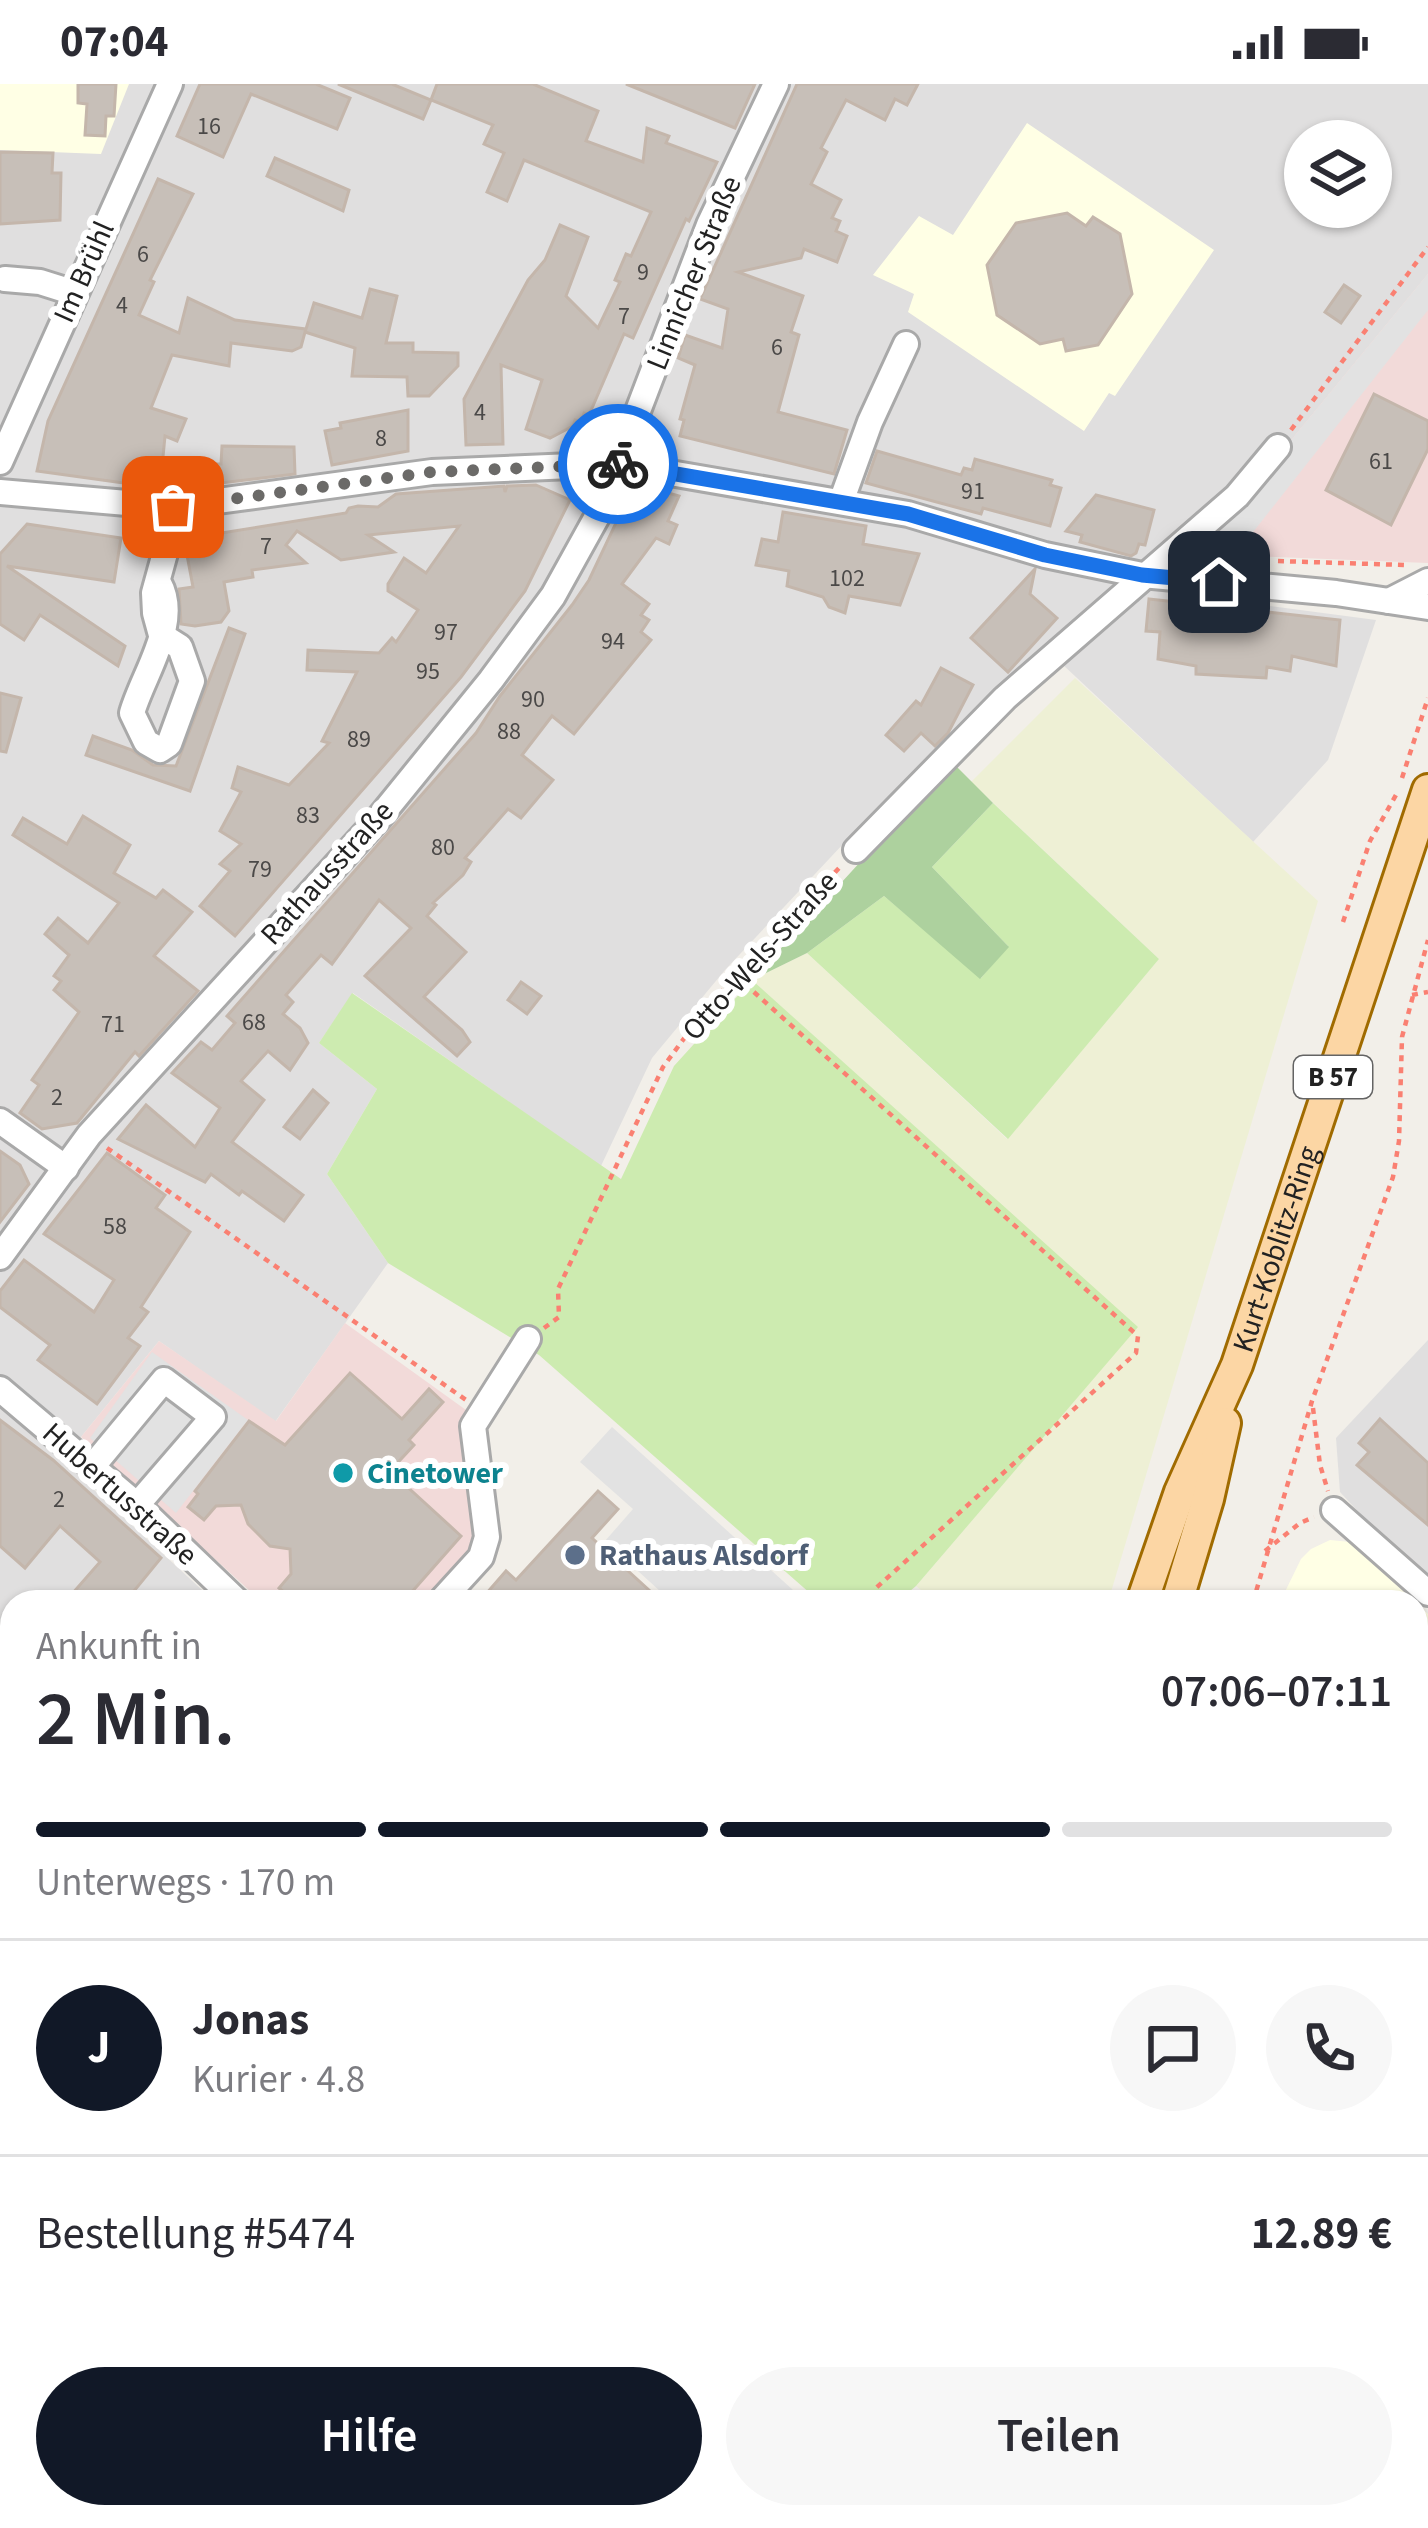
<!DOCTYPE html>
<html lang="de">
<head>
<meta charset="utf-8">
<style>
  :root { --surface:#fff; --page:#f7f7f7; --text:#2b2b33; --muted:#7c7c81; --line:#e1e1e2; --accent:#111827 }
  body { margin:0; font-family:"Source Sans 3",sans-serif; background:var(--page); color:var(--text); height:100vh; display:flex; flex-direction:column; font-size:45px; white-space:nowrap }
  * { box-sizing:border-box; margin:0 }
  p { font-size:39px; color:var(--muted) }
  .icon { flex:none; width:66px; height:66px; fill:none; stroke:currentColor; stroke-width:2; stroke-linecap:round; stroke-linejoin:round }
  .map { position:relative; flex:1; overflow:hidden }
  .drawer { position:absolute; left:0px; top:1506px; width:1428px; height:939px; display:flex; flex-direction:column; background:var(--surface); border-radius:36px 36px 0 0; box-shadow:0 3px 9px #0004 }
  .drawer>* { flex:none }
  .fabs { position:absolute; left:1284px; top:36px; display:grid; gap:24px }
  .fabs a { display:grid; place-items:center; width:108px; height:108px; border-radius:50%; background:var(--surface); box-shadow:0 3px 9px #0004; font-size:60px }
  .pin { position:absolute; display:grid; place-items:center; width:102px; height:102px; color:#fff; margin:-51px; border-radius:24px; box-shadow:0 6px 18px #0006 }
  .courier { position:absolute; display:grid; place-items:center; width:120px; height:120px; margin:-60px; border:9px solid #1a73e8; border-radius:50%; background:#fff; color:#222; box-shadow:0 3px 15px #0007 }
  .head em { font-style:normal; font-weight:600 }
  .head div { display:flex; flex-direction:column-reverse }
  .head { display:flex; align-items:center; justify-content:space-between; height:204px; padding:0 36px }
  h1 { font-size:78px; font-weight:600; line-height:90px }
  .bar { display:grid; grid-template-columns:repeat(4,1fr); gap:18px 12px; align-content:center; height:144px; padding:0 36px }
  .bar i { height:15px; border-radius:9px; background:var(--line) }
  .bar .on { background:var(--accent) }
  .bar p { grid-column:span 4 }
  .line { display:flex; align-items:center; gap:30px; padding:0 36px; border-top:3px solid var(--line) }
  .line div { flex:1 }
  .round { display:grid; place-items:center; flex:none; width:126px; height:126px; border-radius:63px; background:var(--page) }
  .cta { display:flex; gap:24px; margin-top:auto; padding:24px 36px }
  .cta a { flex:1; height:138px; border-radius:72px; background:var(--accent); color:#fff; font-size:48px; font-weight:600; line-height:138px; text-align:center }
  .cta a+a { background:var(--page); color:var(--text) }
  .status { display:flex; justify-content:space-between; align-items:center; height:84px; padding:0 60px; background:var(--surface); direction:ltr }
  .status svg { height:33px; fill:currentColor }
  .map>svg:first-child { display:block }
  .residential { fill:#e0dfdf; fill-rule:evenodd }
  .commercial { fill:#f2dad9 }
  .education { fill:#ffffe5 }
  .farmland { fill:#eef0d5 }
  .grass { fill:#cdebb0 }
  .forest { fill:#add19e }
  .parking { fill:#e2e2e2 }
  .building { fill:#c7bfb8; stroke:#c4b6ab; stroke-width:3 }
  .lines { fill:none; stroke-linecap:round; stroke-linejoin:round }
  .minor-casing { stroke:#a9a9a9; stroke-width:30 }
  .major-casing { stroke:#a06b00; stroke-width:36 }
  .path { stroke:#fa8072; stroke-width:4.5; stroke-dasharray:6 6; stroke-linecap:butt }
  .minor { stroke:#fff; stroke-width:24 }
  .major { stroke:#fcd6a4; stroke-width:30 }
  .done { stroke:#6b6a68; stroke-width:12; stroke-dasharray:0 21.6 }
  .route { stroke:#1a73e8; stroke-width:15 }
  .culture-dot { fill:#0f9aa8; stroke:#fff; stroke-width:4.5 }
  .service-dot { fill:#5c6f8a; stroke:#fff; stroke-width:4.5 }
  .labels { text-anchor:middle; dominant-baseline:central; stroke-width:12; stroke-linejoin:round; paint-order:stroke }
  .number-label { font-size:24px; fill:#4b4948 }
  .shield { fill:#fff; stroke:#646464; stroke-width:3 }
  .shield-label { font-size:27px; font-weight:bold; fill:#222 }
  .street-label { font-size:30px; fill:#222; stroke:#fff }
  .culture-label { font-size:30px; font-weight:bold; fill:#0d838f; stroke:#fff; text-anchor:start }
  .service-label { font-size:30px; font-weight:bold; fill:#4e5e75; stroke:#fff; text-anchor:start }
</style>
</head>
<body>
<div class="status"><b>07:04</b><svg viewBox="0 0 49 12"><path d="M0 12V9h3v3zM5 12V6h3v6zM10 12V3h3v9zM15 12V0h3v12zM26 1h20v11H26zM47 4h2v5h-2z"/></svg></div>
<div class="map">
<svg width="1428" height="2444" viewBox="0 0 1428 2444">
  <rect width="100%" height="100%" fill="#f2efe9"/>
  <!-- residential -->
  <g class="residential">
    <path d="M 0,0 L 1428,0 L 1428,190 L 1205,461 L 1173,509 L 1376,536 L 1328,676 L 1253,758 L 1047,566 L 844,759 L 725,886 L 652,974 L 601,1082 L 353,909 L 319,959 L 377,1005 L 327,1090 L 388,1179 L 275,1338 L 159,1257 L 81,1353 L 66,1380 L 215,1518 L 12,1518 L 12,2224 L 0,2225 ZM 1305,57 L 1371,57 L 1371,123 L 1305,123 Z"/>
    <path d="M 1428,1256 L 1428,1503 L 1340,1408 L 1336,1354 Z"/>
    <path d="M 1428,1750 L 1428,2023 L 1422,2024 L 1416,1981 L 1416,1752 Z"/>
    <path d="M 1428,2077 L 1428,2444 L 1288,2444 L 1361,2433 L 1416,2433 L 1416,2078 Z"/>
    <path d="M 372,2433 L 770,2433 L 767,2444 L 374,2444 Z"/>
  </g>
  <!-- commercial -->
  <g class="commercial">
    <path d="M 1428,190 L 1428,479 L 1198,470 L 1227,434 Z"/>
    <path d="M 345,1239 L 466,1326 L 462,1343 L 474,1455 L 470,1468 L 425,1518 L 262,1518 L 81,1353 L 159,1257 L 276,1337 Z"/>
    <path d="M 1006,2433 L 1342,2433 L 1343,2436 L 1288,2444 L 1108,2444 Z"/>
  </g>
  <!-- education -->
  <g class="education">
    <path d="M 0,0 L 129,0 L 101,70 L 0,66 Z"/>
    <path d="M 1027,39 L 1214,166 L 1115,312 L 1109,309 L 1084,347 L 908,228 L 914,210 L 873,191 L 919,132 L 953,151 Z"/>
    <path d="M 1330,1456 L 1350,1458 L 1415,1518 L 1280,1518 L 1301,1475 L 1311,1465 Z"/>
    <path d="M 1416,1519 L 1428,1530 L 1428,1721 L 1416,1722 Z"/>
  </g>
  <!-- farmland -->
  <path class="farmland" d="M 1075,594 L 1318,817 L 1108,1518 L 936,1518 L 916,1502 L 1137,1243 L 752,896 L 807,869 L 1007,1055 L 1159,875 L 971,698 Z"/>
  <!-- grass -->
  <g class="grass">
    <path d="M 993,719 L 1159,875 L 1008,1055 L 807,869 L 884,812 L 981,894 L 1008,862 L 932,783 Z"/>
    <path d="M 752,896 L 1138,1243 L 916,1502 L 897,1518 L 820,1518 L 539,1271 L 388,1179 L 327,1090 L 377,1005 L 319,959 L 352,909 L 621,1095 L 674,982 Z"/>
  </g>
  <!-- forest -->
  <path class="forest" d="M 952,678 L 993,719 L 932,783 L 1009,863 L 980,895 L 884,812 L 807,869 L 752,896 Z"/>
  <!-- parking -->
  <g class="parking">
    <path d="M 1428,190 L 1428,226 L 1239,466 L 1205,461 Z"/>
    <path d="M 152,1268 L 248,1336 L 176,1429 L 90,1354 Z"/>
    <path d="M 612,1343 L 793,1506 L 782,1518 L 672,1518 L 605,1457 L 633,1425 L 580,1378 Z"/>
    <path d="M 12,2280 L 12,2418 L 0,2424 L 0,2281 Z"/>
  </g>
  <!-- building -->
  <g class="building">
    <path d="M 78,0 L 116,0 L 114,32 L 106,32 L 105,52 L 85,51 L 87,20 L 78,19 Z"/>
    <path d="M 200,0 L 316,0 L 350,14 L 337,45 L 251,10 L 223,73 L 177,52 Z"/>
    <path d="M 338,0 L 392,0 L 431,16 L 423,35 Z"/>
    <path d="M 437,0 L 533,0 L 598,27 L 586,57 L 643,78 L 647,44 L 669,52 L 666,59 L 717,78 L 689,137 L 686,135 L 633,254 L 624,250 L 589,331 L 584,329 L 581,338 L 575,336 L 573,342 L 550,354 L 526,345 L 542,296 L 501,281 L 503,360 L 466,361 L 464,315 L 528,196 L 545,176 L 560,141 L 588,153 L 566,212 L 598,244 L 620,198 L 615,196 L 626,170 L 631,172 L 651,128 L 524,76 L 507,117 L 487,108 L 504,69 L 484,60 L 493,41 L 431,16 Z"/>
    <path d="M 626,0 L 755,0 L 735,44 Z"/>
    <path d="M 797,0 L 918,0 L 907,21 L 895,15 L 885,36 L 846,16 L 821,64 L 827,68 L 811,100 L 841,116 L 832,134 L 840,137 L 836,147 L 847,152 L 837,178 L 804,165 L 801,174 L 738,188 L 803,212 L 791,248 L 799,251 L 778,328 L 847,346 L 834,390 L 680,352 L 684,336 L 680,335 L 695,281 L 678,274 L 685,251 L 722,264 L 728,225 L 700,215 Z"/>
    <path d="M 0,68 L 53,69 L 52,89 L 61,89 L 60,136 L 0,140 Z"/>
    <path d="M 275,74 L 349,106 L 343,127 L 267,92 Z"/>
    <path d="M 158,95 L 193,110 L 150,196 L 154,198 L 139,231 L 179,249 L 188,214 L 235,236 L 306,245 L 314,219 L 362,234 L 370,205 L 397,212 L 386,259 L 413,259 L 413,268 L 458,269 L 458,282 L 429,312 L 408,312 L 407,293 L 352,292 L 355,264 L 305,248 L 301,263 L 292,267 L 231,259 L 229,282 L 172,271 L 151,324 L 186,335 L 177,357 L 165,352 L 160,404 L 37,387 L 48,337 Z"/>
    <path d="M 1067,129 L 1086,142 L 1093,133 L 1120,150 L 1132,210 L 1098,261 L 1066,267 L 1063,255 L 1040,260 L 997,231 L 987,181 L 1016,139 Z"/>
    <path d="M 1344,201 L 1360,212 L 1341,239 L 1325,228 Z"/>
    <path d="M 1374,310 L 1428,337 L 1428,365 L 1391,441 L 1326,406 Z"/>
    <path d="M 408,326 L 408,367 L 332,381 L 325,347 L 341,344 L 340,339 Z"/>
    <path d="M 222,362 L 294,363 L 295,390 L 212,400 L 213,380 L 221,380 Z"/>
    <path d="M 877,367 L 961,391 L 964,384 L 972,386 L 975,375 L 1052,396 L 1050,401 L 1061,404 L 1050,442 L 983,424 L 981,430 L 866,399 Z"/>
    <path d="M 536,401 L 570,416 L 525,507 L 461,593 L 235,852 L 200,822 L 230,787 L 220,780 L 241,760 L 220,747 L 241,708 L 232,704 L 238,683 L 289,701 L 329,659 L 322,657 L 357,588 L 307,586 L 308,566 L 379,569 L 392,554 L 396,558 L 418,526 L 388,507 L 388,500 L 404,474 L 426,489 L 459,442 L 368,451 L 394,468 L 341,476 L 297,447 L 286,461 L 306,479 L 252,486 L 253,493 L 224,498 L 229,527 L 221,538 L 195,542 L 181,540 L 179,505 L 193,503 L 184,455 L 346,429 L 349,424 L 358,422 L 378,423 L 396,410 L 504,402 L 505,408 L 507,402 Z"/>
    <path d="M 640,401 L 679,412 L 668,437 L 677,441 L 669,460 L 656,454 L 622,500 L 649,520 L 641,531 L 649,536 L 641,548 L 651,556 L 574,650 L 552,632 L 522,671 L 553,696 L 521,734 L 508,725 L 465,774 L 471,778 L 463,791 L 433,819 L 436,821 L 427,832 L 466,868 L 424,913 L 462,946 L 470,958 L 457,972 L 365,892 L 411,844 L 379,816 L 332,880 L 321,871 L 286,911 L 293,918 L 283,930 L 300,944 L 308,959 L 290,986 L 268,967 L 241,997 L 264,1016 L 232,1058 L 303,1111 L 284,1137 L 242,1107 L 239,1111 L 211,1090 L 205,1098 L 118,1055 L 146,1021 L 195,1063 L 220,1024 L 172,989 L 201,958 L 212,966 L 235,939 L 227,932 L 476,649 L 500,612 L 572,521 L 589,496 L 632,405 Z"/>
    <path d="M 1096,411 L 1154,426 L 1145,461 L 1139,460 L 1136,469 L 1131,472 L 1080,458 L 1082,451 L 1066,447 Z"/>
    <path d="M 783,428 L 866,442 L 863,460 L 919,470 L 900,521 L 849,512 L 845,529 L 829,523 L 823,513 L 787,502 L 789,487 L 756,481 L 762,455 L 778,458 Z"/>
    <path d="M 27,440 L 121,454 L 114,498 L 7,482 L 125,562 L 118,582 L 40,531 L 24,556 L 0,540 L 0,470 Z"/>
    <path d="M 1035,485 L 1030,510 L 1057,534 L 1008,588 L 971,554 Z"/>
    <path d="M 1149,515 L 1340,536 L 1336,582 L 1292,572 L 1290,587 L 1267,583 L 1266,594 L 1196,590 L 1196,582 L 1158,575 L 1160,548 L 1146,547 Z"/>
    <path d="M 229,544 L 245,550 L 190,707 L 86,671 L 93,652 L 132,666 L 153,681 L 176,682 Z"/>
    <path d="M 941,584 L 973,601 L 948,649 L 935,662 L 921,649 L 904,667 L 886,651 L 916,617 L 921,621 Z"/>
    <path d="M 0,609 L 21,614 L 6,668 L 0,667 Z"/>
    <path d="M 83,732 L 130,761 L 114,789 L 156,814 L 163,806 L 192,828 L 154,872 L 198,907 L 139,972 L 135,968 L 77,1039 L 42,1045 L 20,1029 L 39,1001 L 32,996 L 79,928 L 54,906 L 61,897 L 54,892 L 69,871 L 45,850 L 58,834 L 88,859 L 119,819 L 13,751 L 23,734 L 67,760 Z"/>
    <path d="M 521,898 L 541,912 L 527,930 L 508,916 Z"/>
    <path d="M 313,1006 L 328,1019 L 300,1055 L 284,1043 Z"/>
    <path d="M 0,1067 L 20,1081 L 29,1100 L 0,1138 Z"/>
    <path d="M 107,1069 L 165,1111 L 156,1124 L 190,1148 L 141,1223 L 148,1228 L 128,1254 L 140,1262 L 97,1320 L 38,1276 L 50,1261 L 0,1223 L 0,1207 L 24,1176 L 94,1228 L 114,1196 L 44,1150 Z"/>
    <path d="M 350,1289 L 402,1335 L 429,1305 L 443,1318 L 409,1356 L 414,1361 L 390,1387 L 461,1452 L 403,1518 L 295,1518 L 279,1504 L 291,1490 L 290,1465 L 270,1462 L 248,1440 L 241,1421 L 216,1422 L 204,1436 L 188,1423 L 198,1410 L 195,1407 L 249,1337 L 285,1361 Z"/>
    <path d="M 1380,1335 L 1428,1379 L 1428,1441 L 1357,1381 L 1369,1368 L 1359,1359 Z"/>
    <path d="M 0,1336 L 53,1376 L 161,1474 L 125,1518 L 65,1518 L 100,1478 L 60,1442 L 25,1484 L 0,1462 Z"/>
    <path d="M 598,1407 L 618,1425 L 592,1454 L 662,1518 L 479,1518 L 506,1487 L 516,1496 Z"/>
  </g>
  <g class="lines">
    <!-- minor casing -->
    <g class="minor-casing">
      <g id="minor">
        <path d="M 5,195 L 40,198 L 75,209"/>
        <path d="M 0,378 L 170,0"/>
        <path d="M 0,408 L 173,423 L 432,388 L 618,380 L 908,430 L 1045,471 L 1142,491 L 1336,509 L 1428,523"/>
        <path d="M 841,418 L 870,338 L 906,260"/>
        <path d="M 159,499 C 181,539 143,590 132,629 L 146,658 L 160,666 L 169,660 L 192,597 L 180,563 L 161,551 L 155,529 L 154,509 L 165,469 L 168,422"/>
        <path d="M 1389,517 L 1428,497"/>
        <path d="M 856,766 L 1005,614 L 1237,412 L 1278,363"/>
        <path d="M 0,1037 L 66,1084"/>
        <path d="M 0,1173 L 89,1051 L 379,734 L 491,596 L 553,512 L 599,429 L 709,141 L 776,0"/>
        <path d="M 0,1305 L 137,1421 L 238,1518"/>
        <path d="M 92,1383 L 164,1296 L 213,1333 L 137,1421"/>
        <path d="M 1334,1426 L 1428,1509"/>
        <path d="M 440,1518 L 481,1473 L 487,1453 L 473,1342 L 528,1255"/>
        <path d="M 0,1712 L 12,1722"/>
        <path d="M 1416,1736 L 1428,1734"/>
        <path d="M 0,1913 L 12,1896"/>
        <path d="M 0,1953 L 12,2014"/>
        <path d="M 101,2433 L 106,2444"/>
        <path d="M 488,2433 L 489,2444"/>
        <path d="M 533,2433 L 533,2444"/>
        <path d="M 1360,2433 L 1361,2444"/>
        <path d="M 6,2444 L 19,2433"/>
      </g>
    </g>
    <!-- major casing -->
    <g class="major-casing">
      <g id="major">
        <path id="s1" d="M 1142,1518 L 1180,1408 L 1237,1281 L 1428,706"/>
        <path d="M 1177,1518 L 1208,1415 L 1225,1339"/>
        <path d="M 1416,2053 L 1428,2052"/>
        <path d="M 0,2252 L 12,2250"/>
        <path d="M 833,2444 L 836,2433"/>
        <path d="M 878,2444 L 881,2433"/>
      </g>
    </g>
    <!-- path -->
    <g class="path">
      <path d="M 1291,346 L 1428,163"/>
      <path d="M 1278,477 L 1404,481"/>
      <path d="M 1402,694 L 1428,614"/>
      <path d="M 1343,838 L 1370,757 L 1396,711"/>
      <path d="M 736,892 L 1138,1252 L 1136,1269 L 876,1504 L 867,1518"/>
      <path d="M 1412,911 L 1428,908"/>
      <path d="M 107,1064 L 466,1316"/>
      <path d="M 544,1244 L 559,1233 L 558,1205 L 663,983 L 708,922 L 840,783"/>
      <path d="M 1313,1324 L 1320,1381 L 1328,1407"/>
      <path d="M 1265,1467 L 1300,1439 L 1314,1433"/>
      <path d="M 1253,1518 L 1312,1317 L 1393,1093 L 1399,1057 L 1402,953 L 1428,856"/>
      <path d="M 786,2444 L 789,2433"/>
      <path d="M 978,2444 L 981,2433"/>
    </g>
    <!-- minor -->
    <use href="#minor" class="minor"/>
    <!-- major -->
    <use href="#major" class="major"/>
  </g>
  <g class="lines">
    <!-- done -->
    <path class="done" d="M 173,423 L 432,388 L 618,380"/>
    <!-- route -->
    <path class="route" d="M 618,380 L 908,430 L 1045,471 L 1142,491 L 1219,498"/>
  </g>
  <!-- markers -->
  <circle class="culture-dot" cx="343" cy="1389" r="12"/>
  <circle class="service-dot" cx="575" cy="1471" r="12"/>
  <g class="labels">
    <!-- number labels -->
    <g class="number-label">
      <text x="209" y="42">16</text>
      <text x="143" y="170">6</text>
      <text x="643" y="188">9</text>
      <text x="122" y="221">4</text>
      <text x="624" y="232">7</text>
      <text x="777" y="263">6</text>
      <text x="480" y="328">4</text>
      <text x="381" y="354">8</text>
      <text x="1381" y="377">61</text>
      <text x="973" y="407">91</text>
      <text x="266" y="462">7</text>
      <text x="847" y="494">102</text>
      <text x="446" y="548">97</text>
      <text x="613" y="557">94</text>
      <text x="428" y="587">95</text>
      <text x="533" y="615">90</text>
      <text x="509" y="647">88</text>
      <text x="359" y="655">89</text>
      <text x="308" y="731">83</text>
      <text x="443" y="763">80</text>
      <text x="260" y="785">79</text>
      <text x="254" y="938">68</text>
      <text x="113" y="940">71</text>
      <text x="57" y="1013">2</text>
      <text x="115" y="1142">58</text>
      <text x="59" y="1415">2</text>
    </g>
    <!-- shield labels -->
    <rect class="shield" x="1294" y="972" width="78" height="42" rx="9"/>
    <g class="shield-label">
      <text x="1333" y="993">B 57</text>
    </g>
    <!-- street labels -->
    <g class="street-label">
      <text transform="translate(84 188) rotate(-66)">Im Brühl</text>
      <text transform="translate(694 189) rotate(-68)">Linnicher Straße</text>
      <text transform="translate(327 789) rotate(-48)">Rathausstraße</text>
      <text transform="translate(760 872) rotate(-48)">Otto-Wels-Straße</text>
      <text stroke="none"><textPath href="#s1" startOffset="378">Kurt-Koblitz-Ring</textPath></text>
      <text transform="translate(120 1410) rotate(42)">Hubertusstraße</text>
    </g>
    <!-- culture labels -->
    <g class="culture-label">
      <text x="367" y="1389">Cinetower</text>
    </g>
    <!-- service labels -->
    <g class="service-label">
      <text x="599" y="1471">Rathaus Alsdorf</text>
    </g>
  </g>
</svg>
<div class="fabs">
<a><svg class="icon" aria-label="layers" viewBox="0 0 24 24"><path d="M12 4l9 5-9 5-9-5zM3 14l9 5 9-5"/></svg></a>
</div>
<div class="pin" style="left:173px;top:423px;background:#ea580c"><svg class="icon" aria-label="bag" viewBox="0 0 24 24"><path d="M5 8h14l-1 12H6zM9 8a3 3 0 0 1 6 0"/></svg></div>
<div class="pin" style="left:1219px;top:498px;background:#1f2937"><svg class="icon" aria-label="home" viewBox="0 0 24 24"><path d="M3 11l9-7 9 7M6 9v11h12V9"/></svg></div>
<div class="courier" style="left:618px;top:380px"><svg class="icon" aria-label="bike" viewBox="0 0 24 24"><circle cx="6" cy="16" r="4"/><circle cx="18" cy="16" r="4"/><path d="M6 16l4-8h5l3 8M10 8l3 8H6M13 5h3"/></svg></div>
<section class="drawer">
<div class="head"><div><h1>2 Min.</h1><p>Ankunft in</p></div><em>07:06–07:11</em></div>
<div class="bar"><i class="on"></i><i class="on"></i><i class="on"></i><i></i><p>Unterwegs · 170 m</p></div>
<div class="line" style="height:216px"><b class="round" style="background:var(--accent);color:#fff">J</b><div><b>Jonas</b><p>Kurier · 4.8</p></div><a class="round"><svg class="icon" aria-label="chat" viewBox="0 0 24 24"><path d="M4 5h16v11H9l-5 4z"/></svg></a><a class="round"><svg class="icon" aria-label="phone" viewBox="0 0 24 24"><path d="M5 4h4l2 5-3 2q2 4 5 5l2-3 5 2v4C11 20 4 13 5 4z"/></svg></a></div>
<div class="line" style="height:156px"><div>Bestellung #5474</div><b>12.89 €</b></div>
<div class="cta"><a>Hilfe</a><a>Teilen</a></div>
</section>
</div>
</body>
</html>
